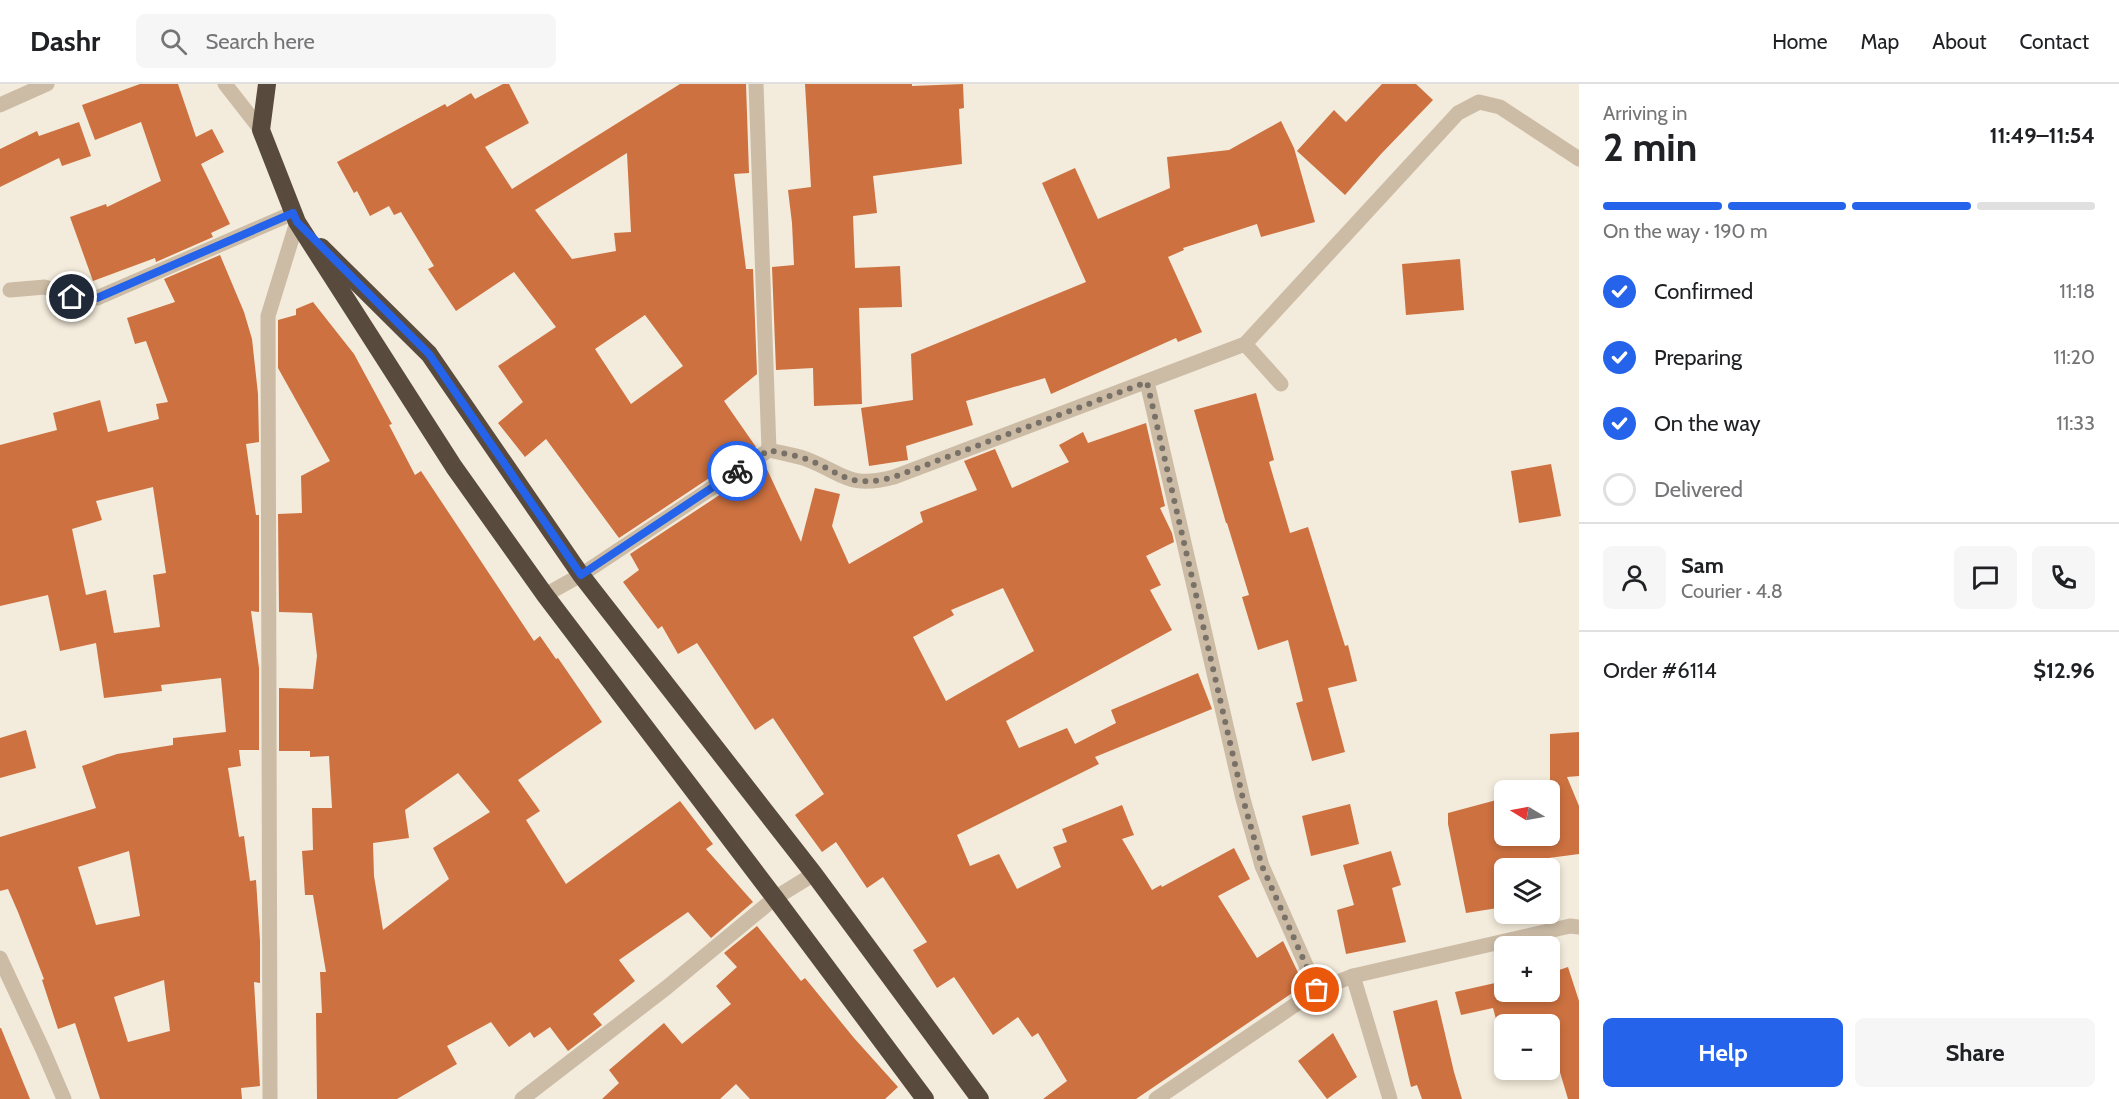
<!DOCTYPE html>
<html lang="en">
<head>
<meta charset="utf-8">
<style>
  :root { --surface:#fff; --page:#f6f6f6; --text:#202124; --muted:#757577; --line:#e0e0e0; --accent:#2563eb }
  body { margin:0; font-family:Cabin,sans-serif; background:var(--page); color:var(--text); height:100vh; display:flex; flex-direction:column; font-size:22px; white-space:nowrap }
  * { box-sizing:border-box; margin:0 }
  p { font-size:20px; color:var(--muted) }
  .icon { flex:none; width:33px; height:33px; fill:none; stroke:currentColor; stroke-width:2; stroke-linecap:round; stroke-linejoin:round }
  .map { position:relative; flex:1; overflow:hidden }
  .drawer { display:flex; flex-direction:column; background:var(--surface); width:540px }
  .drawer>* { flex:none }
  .needle { width:39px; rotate:280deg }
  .fabs { position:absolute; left:1494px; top:696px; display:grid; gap:12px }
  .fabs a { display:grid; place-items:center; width:66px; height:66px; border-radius:9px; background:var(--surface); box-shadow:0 3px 9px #0003; font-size:30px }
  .pin { position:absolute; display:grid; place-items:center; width:51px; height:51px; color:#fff; margin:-26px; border:3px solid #fff; border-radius:50%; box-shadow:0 2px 6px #0007 }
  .courier { position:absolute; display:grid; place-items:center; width:60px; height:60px; margin:-30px; border:4px solid #2563eb; border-radius:50%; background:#fff; color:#222; box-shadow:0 2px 8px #0007 }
  .headline em { font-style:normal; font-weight:700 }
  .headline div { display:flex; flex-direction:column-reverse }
  .headline { display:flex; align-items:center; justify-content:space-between; height:102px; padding:0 24px }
  h1 { font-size:39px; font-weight:700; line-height:45px }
  .bar { display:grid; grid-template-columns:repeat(4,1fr); gap:9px 6px; align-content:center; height:72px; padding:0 24px }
  .bar i { height:8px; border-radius:4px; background:var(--line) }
  .bar .current { background:var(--accent) }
  .bar p { grid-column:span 4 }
  .line { display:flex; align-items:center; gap:15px; padding:0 24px; border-top:2px solid var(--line) }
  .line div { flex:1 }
  .round { display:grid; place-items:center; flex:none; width:63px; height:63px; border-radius:9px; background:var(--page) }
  ol { padding:0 24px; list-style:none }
  li { display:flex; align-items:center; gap:18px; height:66px }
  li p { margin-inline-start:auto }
  li .icon { padding:6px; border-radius:50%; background:var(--accent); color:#fff; stroke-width:4 }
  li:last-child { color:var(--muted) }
  li i { width:33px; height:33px; border:3px solid var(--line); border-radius:50% }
  .button { display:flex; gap:12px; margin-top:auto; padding:12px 24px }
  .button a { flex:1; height:69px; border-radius:9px; background:var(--accent); color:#fff; font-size:24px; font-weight:700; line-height:69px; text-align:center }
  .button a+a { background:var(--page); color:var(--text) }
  header { display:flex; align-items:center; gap:36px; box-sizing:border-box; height:84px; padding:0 30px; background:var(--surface); border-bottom:2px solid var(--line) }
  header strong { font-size:28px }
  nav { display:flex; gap:33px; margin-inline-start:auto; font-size:21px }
  .search { width:420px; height:54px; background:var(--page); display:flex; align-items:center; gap:15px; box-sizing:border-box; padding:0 21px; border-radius:9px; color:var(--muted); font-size:22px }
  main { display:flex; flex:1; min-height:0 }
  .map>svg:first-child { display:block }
  .building { fill:#cd7140; fill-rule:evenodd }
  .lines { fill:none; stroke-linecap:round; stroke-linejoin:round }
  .minor { stroke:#ccbca6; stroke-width:15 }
  .highway { stroke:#594a3e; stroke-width:18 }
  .done { stroke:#797167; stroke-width:6; stroke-dasharray:0 10.8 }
  .route { stroke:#2563eb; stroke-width:8 }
</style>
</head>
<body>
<header>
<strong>Dashr</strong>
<div class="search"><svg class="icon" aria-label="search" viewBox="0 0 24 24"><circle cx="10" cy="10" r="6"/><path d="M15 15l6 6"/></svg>Search here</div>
<nav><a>Home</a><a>Map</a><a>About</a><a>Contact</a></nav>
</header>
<main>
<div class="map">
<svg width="1579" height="1015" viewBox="0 0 1579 1015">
  <rect width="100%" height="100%" fill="#f3ebdb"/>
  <!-- building -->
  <g class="building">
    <path d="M 140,0 L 178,0 L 196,53 L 212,45 L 224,68 L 201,80 L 230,140 L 211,149 L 213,153 L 156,178 L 155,174 L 93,197 L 70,133 L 106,120 L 107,123 L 161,97 L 141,38 L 95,56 L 82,21 Z"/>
    <path d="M 503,0 L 509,0 L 529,39 L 485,63 L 512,105 L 680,0 L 746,0 L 749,89 L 734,90 L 746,185 L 753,185 L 757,290 L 724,317 L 756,363 L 619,454 L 546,355 L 525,373 L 498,339 L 523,318 L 498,282 L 556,243 L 514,188 L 456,227 L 428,185 L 434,182 L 401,128 L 394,131 L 389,122 L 370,132 L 357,107 L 354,109 L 337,78 L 445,20 L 447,23 L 471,9 L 475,15 ZM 627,69 L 631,148 L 614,149 L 616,167 L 572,175 L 535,126 ZM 645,231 L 683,282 L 631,320 L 595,265 Z"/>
    <path d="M 805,0 L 912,0 L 912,2 L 963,0 L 964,24 L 959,25 L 962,80 L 873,92 L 877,129 L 853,132 L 855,184 L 900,182 L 902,223 L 859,224 L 862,320 L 814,322 L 813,284 L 776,286 L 772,183 L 794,181 L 792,139 L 788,106 L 811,103 Z"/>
    <path d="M 1382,0 L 1416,0 L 1433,16 L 1381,70 L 1345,111 L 1297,67 L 1334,26 L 1346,38 Z"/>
    <path d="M 1281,37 L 1294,64 L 1315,138 L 1261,153 L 1257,140 L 1183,164 L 1184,166 L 1168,173 L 1202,248 L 1178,258 L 1176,254 L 1051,310 L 1045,294 L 966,317 L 973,341 L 906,362 L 908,376 L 869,382 L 861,324 L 913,316 L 911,270 L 1086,198 L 1042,99 L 1075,84 L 1098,135 L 1170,104 L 1167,73 L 1229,66 Z"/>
    <path d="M 79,38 L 91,72 L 62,82 L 59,74 L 0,103 L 0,65 L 37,47 L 39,52 Z"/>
    <path d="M 220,171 L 244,228 L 252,255 L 258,310 L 259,358 L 246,360 L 256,431 L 259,431 L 259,528 L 251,527 L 259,584 L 259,666 L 239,666 L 241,682 L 228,684 L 239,753 L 244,752 L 250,797 L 256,796 L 260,857 L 260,899 L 254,898 L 260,1002 L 241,1004 L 242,1015 L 100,1015 L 75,939 L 58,945 L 42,896 L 44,895 L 18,828 L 8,805 L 0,807 L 0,753 L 96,724 L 82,682 L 117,670 L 173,661 L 173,654 L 226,648 L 221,594 L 161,601 L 162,607 L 104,614 L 96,559 L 60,567 L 48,511 L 0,522 L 0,361 L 57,346 L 53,329 L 100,316 L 108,348 L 159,335 L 156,320 L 168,318 L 146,257 L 135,260 L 127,234 L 175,218 L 164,195 ZM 153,403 L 166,489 L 153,491 L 160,543 L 114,549 L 106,506 L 86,511 L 72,445 L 102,436 L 96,417 ZM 129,767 L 140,832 L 96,841 L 78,783 ZM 164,896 L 170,947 L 128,958 L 114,913 Z"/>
    <path d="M 1460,175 L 1464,226 L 1406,231 L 1402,180 Z"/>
    <path d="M 313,218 L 354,270 L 392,340 L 389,341 L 415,391 L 421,387 L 534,557 L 540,552 L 556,575 L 558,574 L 602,638 L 518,696 L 540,727 L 526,736 L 566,800 L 680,717 L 713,760 L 706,765 L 753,818 L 711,854 L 688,828 L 619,876 L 635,897 L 593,930 L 602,941 L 568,967 L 550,943 L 534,954 L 530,948 L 509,963 L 491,938 L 447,962 L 457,980 L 397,1015 L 317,1015 L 316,929 L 322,929 L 320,888 L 326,888 L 313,811 L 305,811 L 302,767 L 313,766 L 312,724 L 332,724 L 329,672 L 310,673 L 310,667 L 279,667 L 279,604 L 313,605 L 317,572 L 312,529 L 279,528 L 278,430 L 302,429 L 301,392 L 330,377 L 278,284 L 278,236 L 296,231 L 296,225 ZM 458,689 L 490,728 L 433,764 L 449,795 L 383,846 L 374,792 L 373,759 L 409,754 L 405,726 Z"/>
    <path d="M 1256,309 L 1274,376 L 1269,378 L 1290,449 L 1308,443 L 1345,562 L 1348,561 L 1357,597 L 1328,604 L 1345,668 L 1312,677 L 1296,619 L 1303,617 L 1288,556 L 1258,566 L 1242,513 L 1249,511 L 1227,439 L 1226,439 L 1194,326 Z"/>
    <path d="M 1146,339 L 1165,422 L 1160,424 L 1172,449 L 1174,458 L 1146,472 L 1161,501 L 1150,506 L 1172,546 L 1006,637 L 1019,664 L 1067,644 L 1075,660 L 1116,639 L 1111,626 L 1198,589 L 1212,625 L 1095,673 L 1099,680 L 957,751 L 970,782 L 999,770 L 1017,805 L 1061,783 L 1053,763 L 1067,758 L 1062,745 L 1122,721 L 1134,751 L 1122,755 L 1152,806 L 1161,801 L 1162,803 L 1234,764 L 1250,795 L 1218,812 L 1257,874 L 1283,857 L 1304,901 L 1136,1015 L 1043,1015 L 1067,997 L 1038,949 L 1032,953 L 1018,933 L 993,951 L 954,893 L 937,904 L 913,866 L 927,858 L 883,793 L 867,804 L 836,758 L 822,768 L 795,731 L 824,710 L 773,634 L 755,646 L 697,559 L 678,570 L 662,542 L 658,545 L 623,498 L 639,486 L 630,470 L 765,381 L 801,458 L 815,404 L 840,410 L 832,442 L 849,480 L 923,438 L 920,428 L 977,406 L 964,377 L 995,365 L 1012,404 L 1069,378 L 1059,361 L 1083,348 L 1088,359 ZM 1003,504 L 1034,567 L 946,617 L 913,553 L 954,531 L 951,526 Z"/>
    <path d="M 1551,380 L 1561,432 L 1519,439 L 1511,387 Z"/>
    <path d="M 26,646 L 36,684 L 0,694 L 0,654 Z"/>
    <path d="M 1579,648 L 1579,692 L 1567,693 L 1579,722 L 1579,770 L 1519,778 L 1520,784 L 1504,784 L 1504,823 L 1466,829 L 1448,740 L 1448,729 L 1504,714 L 1504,752 L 1550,752 L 1550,706 L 1533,706 L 1550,702 L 1550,650 Z"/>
    <path d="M 1350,720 L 1359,760 L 1311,772 L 1302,732 Z"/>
    <path d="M 1391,767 L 1401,801 L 1392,804 L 1406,858 L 1346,870 L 1337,826 L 1354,821 L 1343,781 Z"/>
    <path d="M 757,842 L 801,897 L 805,894 L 854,954 L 898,1003 L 885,1015 L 750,1015 L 736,1000 L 720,1015 L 602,1015 L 619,999 L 609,986 L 664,939 L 682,960 L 731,920 L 716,902 L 737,883 L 724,869 Z"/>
    <path d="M 1568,883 L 1579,917 L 1579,1015 L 1568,1015 L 1550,955 L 1550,940 L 1504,940 L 1504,964 L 1493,924 L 1461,931 L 1455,908 L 1504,897 L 1504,908 L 1550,908 L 1550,889 Z"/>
    <path d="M 1437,916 L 1454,988 L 1462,1015 L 1422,1015 L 1417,1001 L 1411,1003 L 1393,927 Z"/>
    <path d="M 0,944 L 1,944 L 30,1015 L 0,1015 Z"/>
    <path d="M 1333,949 L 1357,993 L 1327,1015 L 1298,977 Z"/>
  </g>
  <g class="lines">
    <!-- minor -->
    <g class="minor">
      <path d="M 225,0 L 261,46"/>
      <path d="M 756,0 L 769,366"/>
      <path d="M 0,21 L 47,0"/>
      <path d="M 10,206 L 45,203 L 72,213 L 97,214 L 293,129"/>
      <path d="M 1245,260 L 1458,29 L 1479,18 L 1500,23 L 1579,75"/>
      <path d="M 1147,298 L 1243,715 L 1262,782 L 1317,906"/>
      <path d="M 545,511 L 581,491 L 769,366 C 781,369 794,371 806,375 C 845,390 848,405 894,393 L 1245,260 L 1281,300"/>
      <path d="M 0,874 L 43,966 L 64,1015"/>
      <path d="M 1353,892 L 1390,1015"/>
      <path d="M 270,1015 L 268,232 L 297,138"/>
      <path d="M 522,1015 L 666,904 L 775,814 L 814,790"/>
      <path d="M 1156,1015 L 1317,906 L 1353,892 L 1570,842 L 1579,843"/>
    </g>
    <!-- highway -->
    <g class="highway">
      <path d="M 267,0 L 261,46 L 297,138 L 454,383 L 545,511 L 775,814 L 925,1015"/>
      <path d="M 321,163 L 429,270 L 581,491 L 814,790 L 980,1015"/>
    </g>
  </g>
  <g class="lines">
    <!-- done -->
    <path class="done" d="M 737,387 L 769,366 C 781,369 794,371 806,375 C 845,390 848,405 894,393 L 1147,298 L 1243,715 L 1262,782 L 1317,906"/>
    <!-- route -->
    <path class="route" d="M 72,213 L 97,214 L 293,129 L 297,138 L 429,270 L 581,491 L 737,387"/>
  </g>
</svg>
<div class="fabs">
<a><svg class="needle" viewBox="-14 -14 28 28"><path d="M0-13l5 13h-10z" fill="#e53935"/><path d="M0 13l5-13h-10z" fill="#757577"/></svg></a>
<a><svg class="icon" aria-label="layers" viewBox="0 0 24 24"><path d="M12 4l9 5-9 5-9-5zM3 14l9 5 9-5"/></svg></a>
<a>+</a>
<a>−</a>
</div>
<div class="pin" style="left:1317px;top:906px;background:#ea580c"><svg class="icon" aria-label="bag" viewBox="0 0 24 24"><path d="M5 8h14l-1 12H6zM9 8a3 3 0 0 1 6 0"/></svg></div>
<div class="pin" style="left:72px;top:213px;background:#1f2937"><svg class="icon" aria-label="home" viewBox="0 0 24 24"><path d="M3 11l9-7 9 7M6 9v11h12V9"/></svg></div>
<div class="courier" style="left:737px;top:387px"><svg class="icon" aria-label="bike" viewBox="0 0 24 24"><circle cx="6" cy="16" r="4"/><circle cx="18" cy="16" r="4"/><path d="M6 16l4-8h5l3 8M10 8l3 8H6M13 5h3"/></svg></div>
</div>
<section class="drawer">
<div class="headline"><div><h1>2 min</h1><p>Arriving in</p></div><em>11:49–11:54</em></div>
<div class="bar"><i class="current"></i><i class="current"></i><i class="current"></i><i></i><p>On the way · 190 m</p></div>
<ol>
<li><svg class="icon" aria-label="check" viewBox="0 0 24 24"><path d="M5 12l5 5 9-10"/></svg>Confirmed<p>11:18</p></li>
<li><svg class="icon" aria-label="check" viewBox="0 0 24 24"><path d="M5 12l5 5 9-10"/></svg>Preparing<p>11:20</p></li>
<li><svg class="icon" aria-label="check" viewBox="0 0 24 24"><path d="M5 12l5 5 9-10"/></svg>On the way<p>11:33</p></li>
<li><i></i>Delivered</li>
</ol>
<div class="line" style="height:108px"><a class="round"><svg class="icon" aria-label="person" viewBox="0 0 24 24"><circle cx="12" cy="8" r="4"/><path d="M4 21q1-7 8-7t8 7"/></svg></a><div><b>Sam</b><p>Courier · 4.8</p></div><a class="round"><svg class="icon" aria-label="chat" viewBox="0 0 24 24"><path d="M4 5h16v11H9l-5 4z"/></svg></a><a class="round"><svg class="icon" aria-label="phone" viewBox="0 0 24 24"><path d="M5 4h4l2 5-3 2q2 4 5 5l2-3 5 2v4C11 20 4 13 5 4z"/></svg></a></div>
<div class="line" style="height:78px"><div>Order #6114</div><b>$12.96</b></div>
<div class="button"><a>Help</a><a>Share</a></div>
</section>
</main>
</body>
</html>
